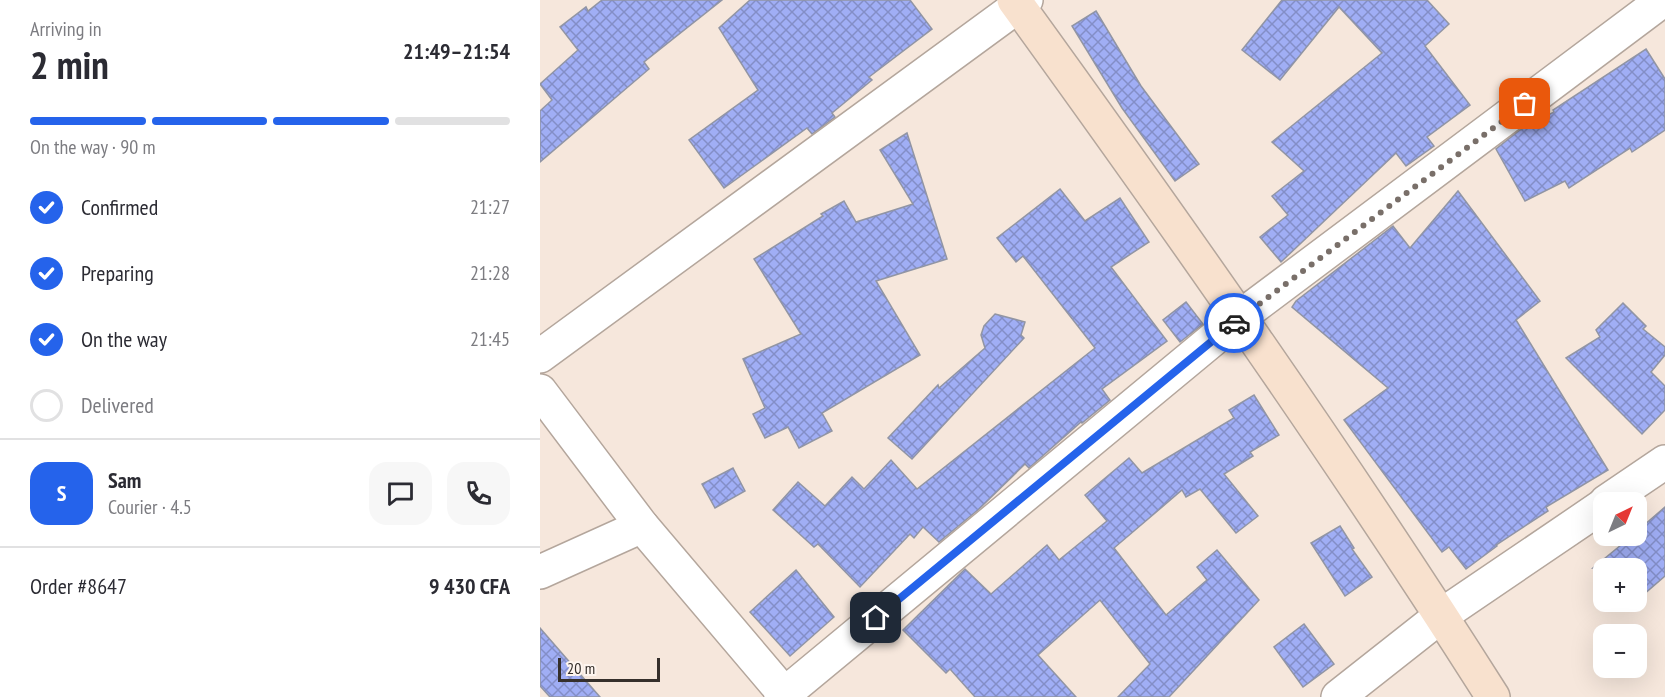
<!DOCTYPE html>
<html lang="en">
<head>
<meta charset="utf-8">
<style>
  :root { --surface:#fff; --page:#f7f7f7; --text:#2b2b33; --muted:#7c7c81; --line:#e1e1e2; --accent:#2563eb }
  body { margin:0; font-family:"PT Sans Narrow",sans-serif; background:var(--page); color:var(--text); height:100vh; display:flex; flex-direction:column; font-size:22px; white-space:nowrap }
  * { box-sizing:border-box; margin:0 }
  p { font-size:20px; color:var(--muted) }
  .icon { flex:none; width:33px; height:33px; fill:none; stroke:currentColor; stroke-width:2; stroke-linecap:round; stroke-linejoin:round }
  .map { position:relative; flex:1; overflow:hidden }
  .drawer { display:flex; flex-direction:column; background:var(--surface); width:540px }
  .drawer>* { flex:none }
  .needle { width:39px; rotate:43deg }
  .buttons { position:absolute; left:1053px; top:492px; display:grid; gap:12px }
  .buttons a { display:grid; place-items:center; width:54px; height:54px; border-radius:12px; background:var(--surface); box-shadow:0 6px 24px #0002; font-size:30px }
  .scale { position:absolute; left:18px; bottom:15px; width:102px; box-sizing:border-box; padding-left:6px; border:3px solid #352f2b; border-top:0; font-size:16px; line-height:21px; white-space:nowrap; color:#352f2b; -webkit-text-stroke:4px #fef5ef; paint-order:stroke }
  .pin { position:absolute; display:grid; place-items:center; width:51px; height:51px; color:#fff; margin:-26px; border-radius:12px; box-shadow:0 3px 9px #0006 }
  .courier { position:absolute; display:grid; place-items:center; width:60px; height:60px; margin:-30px; border:4px solid #2563eb; border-radius:50%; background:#fff; color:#222; box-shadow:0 2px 8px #0007 }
  .head em { font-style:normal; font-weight:700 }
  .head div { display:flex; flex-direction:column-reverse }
  .head { display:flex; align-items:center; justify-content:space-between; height:102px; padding:0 30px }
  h1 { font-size:39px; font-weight:700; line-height:45px }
  .bar { display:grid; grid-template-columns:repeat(4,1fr); gap:9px 6px; align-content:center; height:72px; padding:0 30px }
  .bar i { height:8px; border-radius:4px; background:var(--line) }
  .bar .selected { background:var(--accent) }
  .bar p { grid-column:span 4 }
  .line { display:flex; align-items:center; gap:15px; padding:0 30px; border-top:2px solid var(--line) }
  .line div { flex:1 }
  .round { display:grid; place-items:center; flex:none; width:63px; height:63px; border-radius:18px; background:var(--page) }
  ol { padding:0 30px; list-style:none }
  li { display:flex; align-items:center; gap:18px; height:66px }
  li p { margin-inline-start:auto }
  li .icon { padding:6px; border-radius:50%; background:var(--accent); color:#fff; stroke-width:4 }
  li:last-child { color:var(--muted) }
  li i { width:33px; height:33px; border:3px solid var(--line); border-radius:50% }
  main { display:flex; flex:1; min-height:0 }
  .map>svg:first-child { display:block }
  .building { fill:url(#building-cross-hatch); stroke:#9195a4; stroke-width:1.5 }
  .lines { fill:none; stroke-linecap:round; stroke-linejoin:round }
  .minor-casing { stroke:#b4a69c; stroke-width:36 }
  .secondary-casing { stroke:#b4a69c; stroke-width:36 }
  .minor { stroke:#fff; stroke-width:33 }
  .secondary { stroke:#f8e1ce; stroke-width:33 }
  .done { stroke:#796f69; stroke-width:6; stroke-dasharray:0 10.8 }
  .route { stroke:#2563eb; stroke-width:8 }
</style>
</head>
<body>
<main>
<section class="drawer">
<div class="head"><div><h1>2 min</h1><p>Arriving in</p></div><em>21:49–21:54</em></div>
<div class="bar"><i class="selected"></i><i class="selected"></i><i class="selected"></i><i></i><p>On the way · 90 m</p></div>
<ol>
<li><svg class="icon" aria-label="check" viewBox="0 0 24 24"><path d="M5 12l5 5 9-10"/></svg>Confirmed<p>21:27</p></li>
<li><svg class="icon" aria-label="check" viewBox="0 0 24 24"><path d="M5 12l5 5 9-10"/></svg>Preparing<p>21:28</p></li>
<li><svg class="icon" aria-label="check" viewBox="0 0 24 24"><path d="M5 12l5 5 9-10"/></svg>On the way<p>21:45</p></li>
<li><i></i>Delivered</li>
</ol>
<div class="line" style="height:108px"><b class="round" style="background:var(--accent);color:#fff">S</b><div><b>Sam</b><p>Courier · 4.5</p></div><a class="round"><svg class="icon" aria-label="chat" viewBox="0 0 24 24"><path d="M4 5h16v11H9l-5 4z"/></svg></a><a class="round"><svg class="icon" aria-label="phone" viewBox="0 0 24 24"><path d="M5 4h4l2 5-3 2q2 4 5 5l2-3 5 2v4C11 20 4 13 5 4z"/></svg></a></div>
<div class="line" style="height:78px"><div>Order #8647</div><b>9 430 CFA</b></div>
</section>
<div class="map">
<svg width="1125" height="697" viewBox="0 0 1125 697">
  <defs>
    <pattern id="building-cross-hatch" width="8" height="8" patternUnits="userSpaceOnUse" patternTransform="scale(1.5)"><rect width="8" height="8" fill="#a0aef5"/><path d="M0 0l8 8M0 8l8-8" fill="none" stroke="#838ec7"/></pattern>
  </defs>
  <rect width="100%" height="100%" fill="#f6e7dc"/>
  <!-- building -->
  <g class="building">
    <path d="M 62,0 L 182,0 L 104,62 L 109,69 L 0,162 L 0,111 L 12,100 L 0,84 L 38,50 L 20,27 L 46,7 L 48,11 Z"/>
    <path d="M 210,0 L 370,0 L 392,29 L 329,77 L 332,80 L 292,113 L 295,117 L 272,134 L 267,128 L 184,188 L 149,140 L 218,90 L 179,28 Z"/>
    <path d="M 742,0 L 887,0 L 909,24 L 885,46 L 930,105 L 887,137 L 894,146 L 866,166 L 856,153 L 741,262 L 720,237 L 748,215 L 732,196 L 764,171 L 732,142 L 842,53 L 799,7 L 740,80 L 702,50 Z"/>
    <path d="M 556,11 L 601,86 L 659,164 L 635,181 L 582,108 L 532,26 Z"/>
    <path d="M 1106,49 L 1125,79 L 1125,130 L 1092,152 L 1090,148 L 1029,188 L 1025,181 L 985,201 L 956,149 L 980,130 L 1014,112 L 1013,110 Z"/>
    <path d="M 367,133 L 407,259 L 336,281 L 380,355 L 282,413 L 292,431 L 259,448 L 248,427 L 225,438 L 213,414 L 225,408 L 203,359 L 261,334 L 214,259 L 283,216 L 281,214 L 304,201 L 316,222 L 373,204 L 340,150 Z"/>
    <path d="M 520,189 L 545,221 L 580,198 L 609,242 L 571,267 L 627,341 L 562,389 L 570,400 L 542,423 L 541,422 L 489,468 L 485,464 L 439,509 L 399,542 L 383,527 L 374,538 L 370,534 L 320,587 L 278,544 L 274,547 L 233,510 L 258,482 L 285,506 L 312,477 L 324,489 L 351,460 L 377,489 L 555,348 L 483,256 L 476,262 L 457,238 Z"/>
    <path d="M 918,191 L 1000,301 L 976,320 L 1068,470 L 1006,507 L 1008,511 L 956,545 L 957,546 L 926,569 L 909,547 L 902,552 L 804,420 L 848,388 L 752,307 L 756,301 L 853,226 L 870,248 Z"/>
    <path d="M 646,302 L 663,324 L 640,342 L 623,320 Z"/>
    <path d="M 1083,303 L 1106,326 L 1103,329 L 1125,347 L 1125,355 L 1111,372 L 1125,386 L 1125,410 L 1102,434 L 1026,358 L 1060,337 L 1056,330 Z"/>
    <path d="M 455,314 L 485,322 L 481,335 L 484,338 L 372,459 L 348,438 L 398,385 L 399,388 L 445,348 L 441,335 L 444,326 Z"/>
    <path d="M 714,395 L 739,435 L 710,452 L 713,456 L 684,474 L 718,516 L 696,533 L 660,489 L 646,497 L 642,490 L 574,548 L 626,615 L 667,580 L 657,567 L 677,550 L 719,600 L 629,697 L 578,697 L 610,664 L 560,600 L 498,655 L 536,697 L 435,697 L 410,669 L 406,673 L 363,630 L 425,569 L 451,594 L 507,545 L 519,560 L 567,521 L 545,495 L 589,458 L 602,473 L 694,418 L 689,410 Z"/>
    <path d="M 193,468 L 205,491 L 175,508 L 162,484 Z"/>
    <path d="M 1125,507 L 1125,576 L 1096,601 L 1096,568 L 1053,568 L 1092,536 L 1096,536 L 1096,532 Z"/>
    <path d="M 800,526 L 814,548 L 812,549 L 832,577 L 805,596 L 771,543 Z"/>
    <path d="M 256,570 L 294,617 L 250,656 L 210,612 Z"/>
    <path d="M 764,624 L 794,664 L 763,687 L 734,647 Z"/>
    <path d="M 0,628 L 60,697 L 10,697 L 0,686 Z"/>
  </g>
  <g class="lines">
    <!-- minor casing -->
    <g class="minor-casing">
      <g id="minor">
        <path d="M 0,356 L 486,0"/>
        <path d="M 0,391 L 102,526 L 247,697"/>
        <path d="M 1066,502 L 1125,462"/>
        <path d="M 0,572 L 102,526"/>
        <path d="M 241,697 L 700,317 L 1123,0"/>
        <path d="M 798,697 L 902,615 L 1064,505"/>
      </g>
    </g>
    <!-- secondary casing -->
    <g class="secondary-casing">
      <path id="secondary" d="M 474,0 C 639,228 802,459 953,697"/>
    </g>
    <!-- minor -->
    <use href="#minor" class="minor"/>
    <!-- secondary -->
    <use href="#secondary" class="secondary"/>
  </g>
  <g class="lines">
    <!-- done -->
    <path class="done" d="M 694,323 L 985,104"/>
    <!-- route -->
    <path class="route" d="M 336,618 L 694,323"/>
  </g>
</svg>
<div class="buttons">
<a><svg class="needle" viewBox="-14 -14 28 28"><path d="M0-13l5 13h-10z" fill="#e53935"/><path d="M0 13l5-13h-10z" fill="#7c7c81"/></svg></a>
<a>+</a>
<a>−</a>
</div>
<div class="scale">20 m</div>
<div class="pin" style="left:985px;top:104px;background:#ea580c"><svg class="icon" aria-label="bag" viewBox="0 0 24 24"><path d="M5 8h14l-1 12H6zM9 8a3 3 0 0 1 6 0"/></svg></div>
<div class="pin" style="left:336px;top:618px;background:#1f2937"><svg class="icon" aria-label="home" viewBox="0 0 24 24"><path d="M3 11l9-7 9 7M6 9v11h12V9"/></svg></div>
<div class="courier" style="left:694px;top:323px"><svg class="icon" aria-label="car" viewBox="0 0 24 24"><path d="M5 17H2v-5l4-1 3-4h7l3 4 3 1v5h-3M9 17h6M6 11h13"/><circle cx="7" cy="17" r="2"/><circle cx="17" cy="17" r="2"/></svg></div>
</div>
</main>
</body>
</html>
